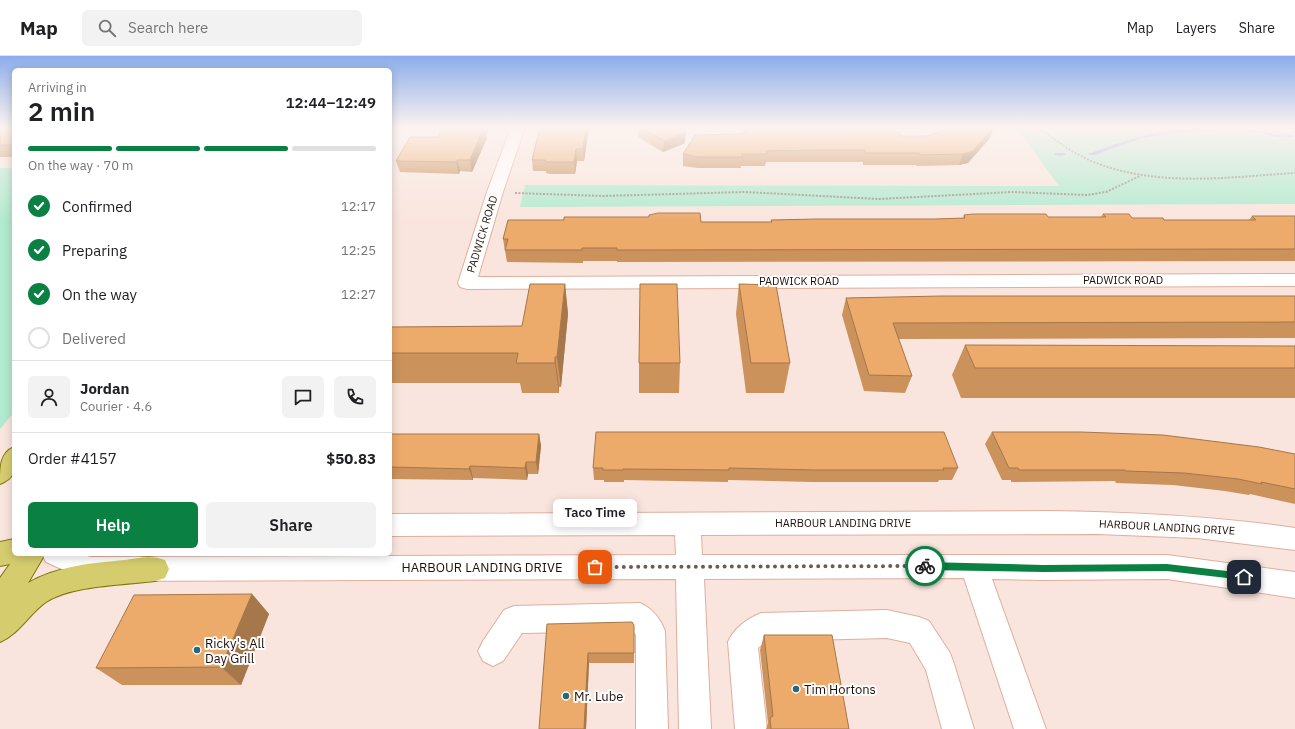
<!DOCTYPE html>
<html lang="en">
<head>
<meta charset="utf-8">
<style>
  :root { --surface:#fff; --page:#f2f2f2; --text:#202124; --muted:#757577; --line:#e0e0e0; --accent:#0b8043 }
  body { margin:0; font-family:"IBM Plex Sans",sans-serif; background:var(--page); color:var(--text); height:100vh; display:flex; flex-direction:column; font-size:15px; white-space:nowrap }
  * { box-sizing:border-box; margin:0 }
  p { font-size:13px; color:var(--muted) }
  .icon { flex:none; width:22px; height:22px; fill:none; stroke:currentColor; stroke-width:2; stroke-linecap:round; stroke-linejoin:round }
  .map { position:relative; flex:1; overflow:hidden }
  .side { position:absolute; left:12px; top:12px; width:380px; height:488px; display:flex; flex-direction:column; background:var(--surface); border-radius:6px; box-shadow:0 2px 10px #0003 }
  .side>* { flex:none }
  .pin { position:absolute; display:grid; place-items:center; width:34px; height:34px; color:#fff; margin:-17px; border-radius:8px; box-shadow:0 2px 6px #0006 }
  .courier { position:absolute; display:grid; place-items:center; width:40px; height:40px; margin:-20px; border:3px solid #0b8043; border-radius:50%; background:#fff; color:#222; box-shadow:0 1px 5px #0007 }
  .bubble { position:absolute; height:28px; border-radius:6px; background:var(--surface); box-shadow:0 2px 10px #0003; font-size:13px; font-weight:600; line-height:28px; text-align:center }
  .overview em { font-style:normal; font-weight:600 }
  .overview div { display:flex; flex-direction:column-reverse }
  .overview { display:flex; align-items:center; justify-content:space-between; height:68px; padding:0 16px }
  h1 { font-size:26px; font-weight:600; line-height:30px }
  .bar { display:grid; grid-template-columns:repeat(4,1fr); gap:6px 4px; align-content:center; height:48px; padding:0 16px }
  .bar i { height:5px; border-radius:3px; background:var(--line) }
  .bar .selected { background:var(--accent) }
  .bar p { grid-column:span 4 }
  .line { display:flex; align-items:center; gap:10px; padding:0 16px; border-top:1px solid var(--line) }
  .line div { flex:1 }
  .round { display:grid; place-items:center; flex:none; width:42px; height:42px; border-radius:6px; background:var(--page) }
  ol { padding:0 16px; list-style:none }
  li { display:flex; align-items:center; gap:12px; height:44px }
  li p { margin-inline-start:auto }
  li .icon { padding:4px; border-radius:50%; background:var(--accent); color:#fff; stroke-width:4 }
  li:last-child { color:var(--muted) }
  li i { width:22px; height:22px; border:2px solid var(--line); border-radius:50% }
  .primary-button { display:flex; gap:8px; margin-top:auto; padding:8px 16px }
  .primary-button a { flex:1; height:46px; border-radius:6px; background:var(--accent); color:#fff; font-size:16px; font-weight:600; line-height:46px; text-align:center }
  .primary-button a+a { background:var(--page); color:var(--text) }
  header { display:flex; align-items:center; gap:24px; box-sizing:border-box; height:56px; padding:0 20px; background:var(--surface); border-bottom:1px solid var(--line) }
  header strong { font-size:19px }
  nav { display:flex; gap:22px; margin-inline-start:auto; font-size:14px }
  .search { width:280px; height:36px; background:var(--page); display:flex; align-items:center; gap:10px; box-sizing:border-box; padding:0 14px; border-radius:6px; color:var(--muted); font-size:15px }
  .map>svg:first-child { display:block }
  .green { fill:#b2eacf }
  .lines { fill:none; stroke-linecap:round; stroke-linejoin:round }
  .stream { fill:#a2a2ef; fill-rule:evenodd }
  .minor-casing { stroke:#deaf9c; stroke-width:2 }
  .major-casing { stroke:#82740a; stroke-width:2 }
  .path { stroke:#a28f88; stroke-width:2; stroke-dasharray:2 1.5; stroke-linecap:butt }
  .minor { fill:#fff; fill-rule:evenodd }
  .major { fill:#d4cc6d; fill-rule:evenodd }
  .wall { fill:#cb925c }
  .shaded-wall { fill:#a5774b }
  .building { fill:#ecaa6b; stroke:#a5774b }
  .route { fill:#0b8043 }
  .done { stroke:#6c5b53; stroke-width:4; stroke-dasharray:0 7.2 }
  .poi-dot { fill:#27667b; stroke:#fff; stroke-width:1.5 }
  .labels { text-anchor:middle; dominant-baseline:central; stroke-width:4; stroke-linejoin:round; paint-order:stroke }
  .street-label { font-size:11px; fill:#201009; stroke:#fff }
  .near-street-label { font-size:13px; fill:#201009; stroke:#fff }
  .near-poi-label { font-size:13px; fill:#201009; stroke:#fff; text-anchor:start }
</style>
</head>
<body>
<header>
<strong>Map</strong>
<div class="search"><svg class="icon" aria-label="search" viewBox="0 0 24 24"><circle cx="10" cy="10" r="6"/><path d="M15 15l6 6"/></svg>Search here</div>
<nav><a>Map</a><a>Layers</a><a>Share</a></nav>
</header>
<div class="map">
<svg width="1295" height="673" viewBox="0 0 1295 673">
  <rect width="100%" height="100%" fill="#f9e5dd"/>
  <!-- green -->
  <g class="green">
    <path d="M 1016,71 L 1295,71 L 1295,148 L 520,151 L 525,129 L 1059,130 Z"/>
    <path d="M 0,112 L 14,112 L 14,356 L 0,373 Z"/>
  </g>
  <g class="lines">
    <!-- stream -->
    <g class="stream">
      <path d="M 1194,72 L 1242,72 L 1278,79 L 1292,79 L 1294,80 L 1292,81 L 1278,81 L 1247,75 L 1234,75 L 1181,76 L 1143,82 L 1113,92 L 1095,99 L 1090,99 L 1088,98 L 1110,90 L 1142,80 L 1168,74 Z"/>
      <path d="M 1055,97 L 1064,97 L 1066,98 C 1064,100 1059,100 1055,99 Z"/>
    </g>
    <!-- minor casing -->
    <g class="minor-casing">
      <g id="minor">
        <path d="M 511,71 L 525,71 L 503,136 L 478,221 L 1295,218 L 1295,230 L 467,233 L 460,231 L 458,227 L 487,136 Z"/>
        <path d="M 1048,455 C 1131,456 1213,460 1295,472 L 1295,494 L 1197,482 L 1098,478 L 701,479 L 702,499 L 1167,499 L 1295,516 L 1295,542 L 1167,523 L 1043,524 L 992,523 L 1046,673 L 1014,673 L 964,522 L 704,523 L 711,673 L 679,673 L 676,523 L 88,525 L 46,506 L 42,498 L 83,498 L 90,501 L 676,499 L 675,479 L 390,480 L 390,458 Z"/>
        <path d="M 640,547 C 653,553 660,562 665,575 L 668,673 L 636,673 L 636,579 L 633,575 L 522,577 L 503,605 L 493,610 L 483,605 L 478,595 L 483,585 L 504,554 L 514,550 Z"/>
        <path d="M 887,554 L 919,561 L 929,565 L 950,597 L 954,608 L 974,673 L 942,673 L 926,614 L 910,587 L 887,582 L 767,585 L 758,592 L 767,673 L 735,673 L 728,586 C 734,572 747,563 761,557 Z"/>
      </g>
    </g>
    <!-- major casing -->
    <g class="major-casing">
      <g id="major">
        <path d="M 14,391 C 14,408 19,421 0,428 C 0,411 0,397 14,391 Z"/>
        <path d="M 14,483 L 14,498 L 45,498 L 28,527 C 58,510 92,507 125,504 C 139,502 152,499 165,504 L 169,513 L 165,522 L 155,525 C 124,529 72,529 46,546 C 29,558 19,578 0,586 L 0,522 L 10,508 L 0,510 L 0,486 Z"/>
      </g>
    </g>
    <!-- path -->
    <g class="path">
      <path d="M 1037,71 C 1057,85 1076,100 1099,108 C 1162,131 1230,121 1295,117"/>
      <path d="M 515,137 L 603,140 L 745,136 L 879,143 L 1012,136 L 1087,139 L 1106,136 L 1140,120"/>
    </g>
    <!-- minor -->
    <use href="#minor" class="minor"/>
    <!-- major -->
    <use href="#major" class="major"/>
  </g>
  <!-- wall -->
  <g class="wall">
    <rect x="0" y="71" width="14" height="30"/>
    <path d="M 442,71 L 490,71 L 486,80 L 487,82 L 472,116 L 460,115 L 459,118 L 400,116 L 396,105 L 438,81 Z"/>
    <path d="M 589,71 L 584,105 L 577,105 L 575,118 L 550,118 L 546,117 L 546,115 L 533,115 L 532,104 Z"/>
    <path d="M 638,71 L 685,71 L 685,87 L 663,96 L 638,81 Z"/>
    <path d="M 743,71 L 791,71 L 791,72 L 841,73 L 840,71 L 891,71 L 893,76 L 901,80 L 926,80 L 945,75 L 943,71 L 994,71 L 990,82 L 968,107 L 959,109 L 917,110 L 916,109 L 863,109 L 863,106 L 766,106 L 765,110 L 741,110 L 741,112 L 698,112 L 683,110 L 683,98 L 739,78 L 740,77 L 744,77 Z"/>
    <path d="M 1103,158 L 1132,162 L 1164,164 L 1249,164 L 1252,160 L 1295,160 L 1295,205 L 617,206 L 617,205 L 583,205 L 583,207 L 507,206 L 503,183 L 701,166 L 771,166 L 771,164 L 935,163 L 963,162 L 964,159 L 1048,161 L 1101,161 Z"/>
    <path d="M 565,228 L 568,258 L 561,331 L 559,331 L 559,337 L 522,337 L 520,327 L 390,327 L 390,271 L 522,270 Z"/>
    <path d="M 739,228 L 790,307 L 784,337 L 746,337 L 736,258 Z"/>
    <path d="M 1295,240 L 1295,282 L 898,283 L 912,320 L 905,337 L 864,335 L 842,259 L 846,242 Z"/>
    <path d="M 965,289 L 1295,290 L 1295,342 L 961,342 L 952,319 Z"/>
    <path d="M 639,307 L 680,307 L 679,337 L 639,337 Z"/>
    <path d="M 992,376 L 1295,398 L 1295,448 L 1250,438 L 1249,439 L 1225,435 L 1173,429 L 1116,427 L 1115,425 L 1011,426 L 1011,424 L 1002,424 L 985,388 Z"/>
    <path d="M 390,378 L 539,378 L 541,390 L 538,418 L 528,418 L 527,424 L 473,422 L 473,424 L 390,423 Z"/>
    <path d="M 593,412 L 958,412 L 952,424 L 939,424 L 938,426 L 812,426 L 728,424 L 728,426 L 624,424 L 624,426 L 604,426 L 604,424 L 594,424 Z"/>
    <path d="M 252,538 L 269,558 L 241,629 L 122,629 L 96,612 Z"/>
    <path d="M 547,568 L 634,569 L 634,607 L 589,607 L 586,673 L 539,673 Z"/>
    <path d="M 764,579 L 849,673 L 766,673 L 768,667 L 760,594 Z"/>
  </g>
  <!-- shaded-wall -->
  <g class="shaded-wall">
    <path d="M 484,71 L 490,71 L 486,80 L 487,82 L 472,116 L 470,104 Z"/>
    <path d="M 586,71 L 589,71 L 584,105 L 583,93 Z"/>
    <path d="M 994,71 L 990,82 L 968,107 L 959,109 L 963,98 Z"/>
    <path d="M 686,76 L 685,87 L 663,96 L 664,85 Z"/>
    <path d="M 576,93 L 577,105 L 575,118 L 574,106 Z"/>
    <path d="M 457,104 L 460,115 L 459,118 L 456,106 Z"/>
    <path d="M 565,228 L 568,258 L 561,331 L 557,301 Z"/>
    <path d="M 555,301 L 559,331 L 559,337 L 555,307 Z"/>
    <path d="M 539,378 L 541,390 L 538,418 L 536,406 Z"/>
    <path d="M 526,406 L 528,418 L 527,424 L 525,412 Z"/>
    <path d="M 470,410 L 473,422 L 473,424 L 469,413 Z"/>
    <path d="M 252,538 L 269,558 L 241,629 L 221,611 Z"/>
    <path d="M 588,597 L 589,607 L 586,673 L 584,673 Z"/>
  </g>
  <!-- building -->
  <g class="building">
    <rect x="0" y="71" width="14" height="18"/>
    <path d="M 442,71 L 484,71 L 470,104 L 457,104 L 456,106 L 396,105 L 410,81 L 438,81 Z"/>
    <path d="M 540,71 L 586,71 L 583,93 L 576,93 L 574,106 L 549,106 L 545,105 L 545,104 L 532,104 Z"/>
    <path d="M 640,71 L 685,71 L 686,76 L 664,85 Z"/>
    <path d="M 746,71 L 791,71 L 791,72 L 848,73 L 847,71 L 891,71 L 893,76 L 899,76 L 901,80 L 926,80 L 954,72 L 953,71 L 994,71 L 973,95 L 963,98 L 920,99 L 919,97 L 866,97 L 865,94 L 815,94 L 766,95 L 767,98 L 742,98 L 742,101 L 698,101 L 683,98 L 695,79 L 740,78 L 740,77 L 747,77 Z"/>
    <path d="M 658,157 L 700,157 L 701,166 L 772,166 L 771,164 L 817,163 L 935,163 L 965,162 L 964,159 L 973,158 L 1046,158 L 1048,161 L 1106,161 L 1103,158 L 1129,158 L 1132,162 L 1163,162 L 1164,164 L 1256,164 L 1252,160 L 1295,160 L 1295,193 L 617,194 L 617,192 L 582,192 L 582,194 L 505,194 L 508,183 L 503,183 L 508,164 L 564,164 L 564,161 L 649,161 L 649,159 Z"/>
    <path d="M 530,228 L 565,228 L 557,301 L 555,301 L 555,307 L 516,307 L 518,297 L 390,297 L 390,271 L 522,270 Z"/>
    <path d="M 640,228 L 677,228 L 680,307 L 639,307 Z"/>
    <path d="M 739,228 L 776,229 L 790,307 L 751,307 Z"/>
    <path d="M 941,240 L 1295,240 L 1295,266 L 893,267 L 912,320 L 869,319 L 846,242 Z"/>
    <path d="M 965,289 L 1295,290 L 1295,312 L 975,312 Z"/>
    <path d="M 596,376 L 944,376 L 958,412 L 943,412 L 944,414 L 815,414 L 729,412 L 729,414 L 623,413 L 623,414 L 603,414 L 603,412 L 593,412 Z"/>
    <path d="M 992,376 L 1081,376 L 1163,379 L 1259,391 L 1295,398 L 1295,433 L 1261,426 L 1262,428 L 1238,423 L 1184,417 L 1126,415 L 1125,414 L 1019,414 L 1018,412 L 1009,412 Z"/>
    <path d="M 390,378 L 539,378 L 536,406 L 526,406 L 525,412 L 470,410 L 469,413 L 390,411 Z"/>
    <path d="M 252,538 L 221,611 L 96,612 L 134,539 Z"/>
    <path d="M 632,566 L 634,569 L 634,597 L 588,597 L 584,673 L 539,673 L 547,568 Z"/>
    <path d="M 764,579 L 832,579 L 849,673 L 771,673 L 770,662 L 773,660 Z"/>
  </g>
  <!-- sky -->
  <linearGradient id="sky" x2="0" y2="1"><stop stop-color="#8cadeb"/><stop offset="0.43" stop-color="#fcf3f0"/><stop offset="1" stop-color="#fcf3f0" stop-opacity="0"/></linearGradient>
  <rect width="1295" height="166" fill="url(#sky)"/>
  <!-- route -->
  <path class="route" d="M 925,506 L 1043,509 L 1167,508 L 1244,517 L 1248,521 L 1244,524 L 1167,515 L 1043,516 L 925,514 L 921,510 Z"/>
  <g class="lines">
    <!-- done -->
    <path class="done" d="M 595,511 L 925,510"/>
  </g>
  <!-- markers -->
  <g class="poi-dot">
    <circle cx="197" cy="594" r="4"/>
    <circle cx="796" cy="633" r="4"/>
    <circle cx="566" cy="640" r="4"/>
  </g>
  <g class="labels">
    <!-- street labels -->
    <g class="street-label">
      <text transform="translate(482 178) rotate(-73)">PADWICK ROAD</text>
      <text x="1123" y="224">PADWICK ROAD</text>
      <text x="799" y="225">PADWICK ROAD</text>
      <text x="843" y="467">HARBOUR LANDING DRIVE</text>
      <text transform="translate(1167 471) rotate(3)">HARBOUR LANDING DRIVE</text>
    </g>
    <!-- near-street labels -->
    <g class="near-street-label">
      <text x="482" y="511">HARBOUR LANDING DRIVE</text>
    </g>
    <!-- near-poi labels -->
    <g class="near-poi-label">
      <text x="205" y="587">Ricky's All<tspan x="205" dy="15">Day Grill</tspan></text>
      <text x="804" y="633">Tim Hortons</text>
      <text x="574" y="640">Mr. Lube</text>
    </g>
  </g>
</svg>
<div class="pin" style="left:595px;top:511px;background:#ea580c"><svg class="icon" aria-label="bag" viewBox="0 0 24 24"><path d="M5 8h14l-1 12H6zM9 8a3 3 0 0 1 6 0"/></svg></div>
<div class="pin" style="left:1244px;top:521px;background:#1f2937"><svg class="icon" aria-label="home" viewBox="0 0 24 24"><path d="M3 11l9-7 9 7M6 9v11h12V9"/></svg></div>
<div class="courier" style="left:925px;top:510px"><svg class="icon" aria-label="bike" viewBox="0 0 24 24"><circle cx="6" cy="16" r="4"/><circle cx="18" cy="16" r="4"/><path d="M6 16l4-8h5l3 8M10 8l3 8H6M13 5h3"/></svg></div>
<div class="bubble" style="left:553px;top:443px;width:84px">Taco Time</div>
<section class="side">
<div class="overview"><div><h1>2 min</h1><p>Arriving in</p></div><em>12:44–12:49</em></div>
<div class="bar"><i class="selected"></i><i class="selected"></i><i class="selected"></i><i></i><p>On the way · 70 m</p></div>
<ol>
<li><svg class="icon" aria-label="check" viewBox="0 0 24 24"><path d="M5 12l5 5 9-10"/></svg>Confirmed<p>12:17</p></li>
<li><svg class="icon" aria-label="check" viewBox="0 0 24 24"><path d="M5 12l5 5 9-10"/></svg>Preparing<p>12:25</p></li>
<li><svg class="icon" aria-label="check" viewBox="0 0 24 24"><path d="M5 12l5 5 9-10"/></svg>On the way<p>12:27</p></li>
<li><i></i>Delivered</li>
</ol>
<div class="line" style="height:72px"><a class="round"><svg class="icon" aria-label="person" viewBox="0 0 24 24"><circle cx="12" cy="8" r="4"/><path d="M4 21q1-7 8-7t8 7"/></svg></a><div><b>Jordan</b><p>Courier · 4.6</p></div><a class="round"><svg class="icon" aria-label="chat" viewBox="0 0 24 24"><path d="M4 5h16v11H9l-5 4z"/></svg></a><a class="round"><svg class="icon" aria-label="phone" viewBox="0 0 24 24"><path d="M5 4h4l2 5-3 2q2 4 5 5l2-3 5 2v4C11 20 4 13 5 4z"/></svg></a></div>
<div class="line" style="height:52px"><div>Order #4157</div><b>$50.83</b></div>
<div class="primary-button"><a>Help</a><a>Share</a></div>
</section>
</div>
</body>
</html>
